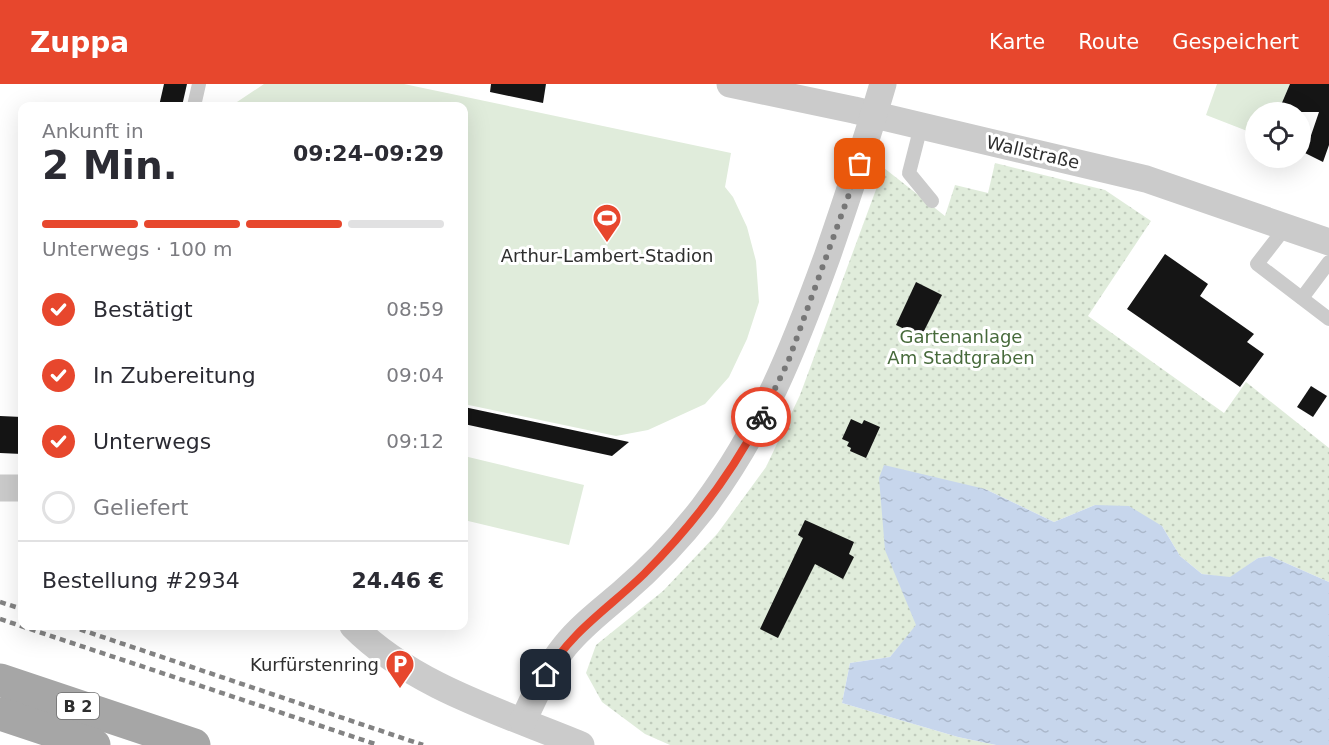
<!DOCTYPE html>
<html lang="de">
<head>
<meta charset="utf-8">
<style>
  :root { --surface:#fff; --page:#f7f7f7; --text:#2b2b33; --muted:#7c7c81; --line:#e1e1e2; --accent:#e7472d }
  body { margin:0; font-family:"DejaVu Sans",sans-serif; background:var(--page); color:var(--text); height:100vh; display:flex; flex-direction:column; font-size:22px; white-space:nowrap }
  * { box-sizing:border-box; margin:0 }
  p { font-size:20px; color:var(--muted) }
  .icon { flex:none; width:33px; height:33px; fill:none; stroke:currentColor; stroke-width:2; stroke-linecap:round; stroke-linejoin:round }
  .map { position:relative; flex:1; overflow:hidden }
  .drawer { position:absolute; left:18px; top:18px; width:450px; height:528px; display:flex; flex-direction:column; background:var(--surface); border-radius:12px; box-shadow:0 6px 24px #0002 }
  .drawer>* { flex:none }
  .tools { position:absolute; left:1245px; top:18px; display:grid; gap:12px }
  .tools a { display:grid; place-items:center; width:66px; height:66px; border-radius:50%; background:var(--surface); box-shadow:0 6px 24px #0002; font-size:30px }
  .pin { position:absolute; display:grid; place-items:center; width:51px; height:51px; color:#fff; margin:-26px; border-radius:12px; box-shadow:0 3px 9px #0006 }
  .courier { position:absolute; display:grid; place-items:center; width:60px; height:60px; margin:-30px; border:4px solid #e7472d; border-radius:50%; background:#fff; color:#222; box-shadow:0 2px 8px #0007 }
  .summary em { font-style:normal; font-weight:600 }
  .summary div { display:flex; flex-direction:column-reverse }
  .summary { display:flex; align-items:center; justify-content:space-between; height:102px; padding:0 24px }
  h1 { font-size:39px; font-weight:600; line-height:45px }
  .bar { display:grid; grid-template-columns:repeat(4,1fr); gap:9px 6px; align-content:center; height:72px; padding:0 24px }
  .bar i { height:8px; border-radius:4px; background:var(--line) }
  .bar .selected { background:var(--accent) }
  .bar p { grid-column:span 4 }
  .line { display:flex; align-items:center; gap:15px; padding:0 24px; border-top:2px solid var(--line) }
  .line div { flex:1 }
  ol { padding:0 24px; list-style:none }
  li { display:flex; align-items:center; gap:18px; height:66px }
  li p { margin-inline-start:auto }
  li .icon { padding:6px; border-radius:50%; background:var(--accent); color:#fff; stroke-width:4 }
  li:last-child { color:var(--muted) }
  li i { width:33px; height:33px; border:3px solid var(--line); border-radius:50% }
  header { display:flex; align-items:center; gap:36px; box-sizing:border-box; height:84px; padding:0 30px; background:var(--accent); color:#fff }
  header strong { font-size:28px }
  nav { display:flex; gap:33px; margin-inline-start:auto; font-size:21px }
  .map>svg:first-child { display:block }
  .garden { fill:url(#garden-dots) }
  .pitch { fill:#e0ecdb }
  .water { fill:url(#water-ripples) }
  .building { fill:#151515 }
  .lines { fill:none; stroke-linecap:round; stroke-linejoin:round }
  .lane { stroke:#cbcbcb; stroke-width:14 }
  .street { stroke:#cbcbcb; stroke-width:27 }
  .primary { stroke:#a6a6a6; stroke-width:33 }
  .rail { stroke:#838383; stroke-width:4.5; stroke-dasharray:6 4.5; stroke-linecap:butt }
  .done { stroke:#777; stroke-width:6; stroke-dasharray:0 10.8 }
  .route { stroke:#e7472d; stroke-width:8 }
  .labels { text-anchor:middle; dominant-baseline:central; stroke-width:6; stroke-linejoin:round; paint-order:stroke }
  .shield { fill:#fff; stroke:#6d6d6d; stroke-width:1.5 }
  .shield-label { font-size:16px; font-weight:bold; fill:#2e2e2e }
  .street-label { font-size:18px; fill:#2e2e2e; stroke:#fff }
  .poi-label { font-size:18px; fill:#2e2e2e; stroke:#fff }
  .park-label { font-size:18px; fill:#476a3b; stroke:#fff }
</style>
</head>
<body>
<header>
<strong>Zuppa</strong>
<nav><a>Karte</a><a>Route</a><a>Gespeichert</a></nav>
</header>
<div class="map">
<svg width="1329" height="661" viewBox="0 0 1329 661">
  <defs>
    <pattern id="garden-dots" width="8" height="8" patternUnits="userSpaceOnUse" patternTransform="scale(1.5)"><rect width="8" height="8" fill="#e0ecdb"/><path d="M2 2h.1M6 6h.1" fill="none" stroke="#c0cbbc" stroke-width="1.8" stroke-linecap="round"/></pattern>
    <pattern id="water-ripples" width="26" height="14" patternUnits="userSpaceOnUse" patternTransform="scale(1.5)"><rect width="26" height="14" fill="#c7d6ec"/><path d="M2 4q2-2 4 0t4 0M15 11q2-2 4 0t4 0" fill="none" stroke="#abb8cb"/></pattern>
  </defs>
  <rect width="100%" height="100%" fill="#fff"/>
  <!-- garden -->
  <path class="garden" d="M 995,79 L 1105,106 L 1151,137 L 1088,232 L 1224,329 L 1246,298 L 1329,364 L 1329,498 L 1270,472 L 1258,474 L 1230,494 L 1202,490 L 1180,472 L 1162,442 L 1095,421 L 1054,438 L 985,405 L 905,510 L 917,541 L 890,573 L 850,579 L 842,619 L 958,653 L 996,661 L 670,661 L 645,650 L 602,618 L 586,589 L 596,561 L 663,507 L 717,450 L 766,383 L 800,311 L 884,84 L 945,132 L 955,101 L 988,109 Z"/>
  <!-- pitch -->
  <g class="pitch">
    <path d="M 264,0 L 404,0 L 731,69 L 725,103 L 733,113 L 747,143 L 756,177 L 759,218 L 747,255 L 729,293 L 705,320 L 648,346 L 616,352 L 464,320 L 464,22 L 231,22 Z"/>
    <path d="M 1217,0 L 1290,0 L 1278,28 L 1256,28 L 1255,50 L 1206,31 Z"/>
    <path d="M 464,372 L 584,401 L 569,461 L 464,436 Z"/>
  </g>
  <!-- water -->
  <path class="water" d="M 884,381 L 985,405 L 1054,438 L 1095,421 L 1129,422 L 1162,442 L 1180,472 L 1202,490 L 1230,493 L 1258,474 L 1270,472 L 1329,498 L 1329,661 L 996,661 L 958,653 L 842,619 L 850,579 L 890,573 L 916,541 L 885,466 L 879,394 Z"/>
  <!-- building -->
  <g class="building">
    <path d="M 164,0 L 187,0 L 182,22 L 159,22 Z"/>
    <path d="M 491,0 L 546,0 L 543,19 L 490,8 Z"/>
    <path d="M 1290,0 L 1329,0 L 1329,61 L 1323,78 L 1305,69 L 1319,28 L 1278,28 Z"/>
    <path d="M 1165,170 L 1208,200 L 1200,212 L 1254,250 L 1247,258 L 1264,270 L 1240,303 L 1127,225 Z"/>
    <path d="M 916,198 L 942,211 L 921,253 L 896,241 Z"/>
    <path d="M 1311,302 L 1327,312 L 1313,333 L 1297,323 Z"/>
    <path d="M 464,323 L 629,358 L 612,372 L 464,340 Z"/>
    <path d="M 0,332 L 22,333 L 22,370 L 0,369 Z"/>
    <path d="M 851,335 L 862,340 L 864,336 L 880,343 L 866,374 L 850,367 L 851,364 L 847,362 L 849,358 L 842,355 Z"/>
    <path d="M 805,436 L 854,458 L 849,470 L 854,473 L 843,495 L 815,480 L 778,554 L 760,545 L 803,454 L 798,451 Z"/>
  </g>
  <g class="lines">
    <!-- lane -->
    <g class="lane">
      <path d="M 194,22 L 199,0"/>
      <path d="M 921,42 L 909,89 L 932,117"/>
      <path d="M 1283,143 L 1278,153 L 1257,180 L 1329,235"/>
      <path d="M 1302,214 L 1329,178"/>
    </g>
    <!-- street -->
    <g class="street">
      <path d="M 730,0 L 854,26 L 1146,95 L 1329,158"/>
      <path d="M 0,404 L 22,404"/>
      <path d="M 353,542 C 412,602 504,629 581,661"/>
      <path d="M 523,637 C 535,611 547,584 565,562 C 581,542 602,526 622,509 C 651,484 679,455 703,424 C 762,345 794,264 827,173 C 847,115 866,58 883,0"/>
    </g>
    <!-- primary -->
    <g class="primary">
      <path d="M 0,596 L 194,661"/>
      <path d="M 0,630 L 94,661"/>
    </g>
    <!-- rail -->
    <g class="rail">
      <path d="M 0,518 L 22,525"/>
      <path d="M 0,535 L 378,661"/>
      <path d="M 70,542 L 423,661"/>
    </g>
  </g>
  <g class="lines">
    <!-- done -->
    <path class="done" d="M 761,333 L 788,278 L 860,80"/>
    <!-- route -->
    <path class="route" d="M 546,591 C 570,548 609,524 644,490 C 690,444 731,391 761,333"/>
  </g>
  <!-- icons -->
  <defs>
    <g id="stadium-pin" transform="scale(1.5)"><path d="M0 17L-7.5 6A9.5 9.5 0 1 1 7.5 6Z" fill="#e7472d" stroke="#fff"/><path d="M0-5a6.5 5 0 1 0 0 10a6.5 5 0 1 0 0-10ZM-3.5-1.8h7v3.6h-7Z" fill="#fff"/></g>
    <g id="parking-pin" transform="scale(1.5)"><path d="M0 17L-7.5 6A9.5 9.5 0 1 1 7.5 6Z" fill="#e7472d" stroke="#fff"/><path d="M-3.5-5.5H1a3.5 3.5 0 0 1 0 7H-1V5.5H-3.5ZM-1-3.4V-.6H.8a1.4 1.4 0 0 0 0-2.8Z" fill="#fff"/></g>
  </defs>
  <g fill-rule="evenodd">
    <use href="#stadium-pin" x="607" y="134"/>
    <use href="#parking-pin" x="400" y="580"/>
  </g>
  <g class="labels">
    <!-- shield labels -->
    <rect class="shield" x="57" y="609" width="42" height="26" rx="4.5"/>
    <g class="shield-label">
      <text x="78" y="622">B 2</text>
    </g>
    <!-- street labels -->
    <g class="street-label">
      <text transform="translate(1033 68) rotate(13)">Wallstraße</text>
    </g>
    <!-- poi labels -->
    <g class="poi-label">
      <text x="607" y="171">Arthur-Lambert-Stadion</text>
      <text x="379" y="580" text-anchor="end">Kurfürstenring</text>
    </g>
    <!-- park labels -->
    <g class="park-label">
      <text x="961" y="252">Gartenanlage<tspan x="961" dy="21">Am Stadtgraben</tspan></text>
    </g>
  </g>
</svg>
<div class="tools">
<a><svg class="icon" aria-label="locate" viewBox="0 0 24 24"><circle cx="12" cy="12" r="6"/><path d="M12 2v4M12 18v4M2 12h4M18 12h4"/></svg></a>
</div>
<div class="pin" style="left:860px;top:80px;background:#ea580c"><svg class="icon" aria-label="bag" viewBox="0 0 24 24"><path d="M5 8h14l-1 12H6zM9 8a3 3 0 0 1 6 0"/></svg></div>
<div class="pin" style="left:546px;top:591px;background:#1f2937"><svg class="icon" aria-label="home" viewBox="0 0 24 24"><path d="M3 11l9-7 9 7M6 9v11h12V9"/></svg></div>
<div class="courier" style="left:761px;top:333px"><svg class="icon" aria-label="bike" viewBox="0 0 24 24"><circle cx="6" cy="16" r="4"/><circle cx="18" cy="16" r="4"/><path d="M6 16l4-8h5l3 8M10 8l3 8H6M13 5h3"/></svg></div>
<section class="drawer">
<div class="summary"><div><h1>2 Min.</h1><p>Ankunft in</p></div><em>09:24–09:29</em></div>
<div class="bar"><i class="selected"></i><i class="selected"></i><i class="selected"></i><i></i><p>Unterwegs · 100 m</p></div>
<ol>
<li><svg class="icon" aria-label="check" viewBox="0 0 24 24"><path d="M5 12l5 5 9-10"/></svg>Bestätigt<p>08:59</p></li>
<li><svg class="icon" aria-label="check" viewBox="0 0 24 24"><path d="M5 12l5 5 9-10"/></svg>In Zubereitung<p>09:04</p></li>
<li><svg class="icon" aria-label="check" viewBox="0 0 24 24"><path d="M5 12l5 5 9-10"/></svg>Unterwegs<p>09:12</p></li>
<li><i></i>Geliefert</li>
</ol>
<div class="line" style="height:78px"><div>Bestellung #2934</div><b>24.46 €</b></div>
</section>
</div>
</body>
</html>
